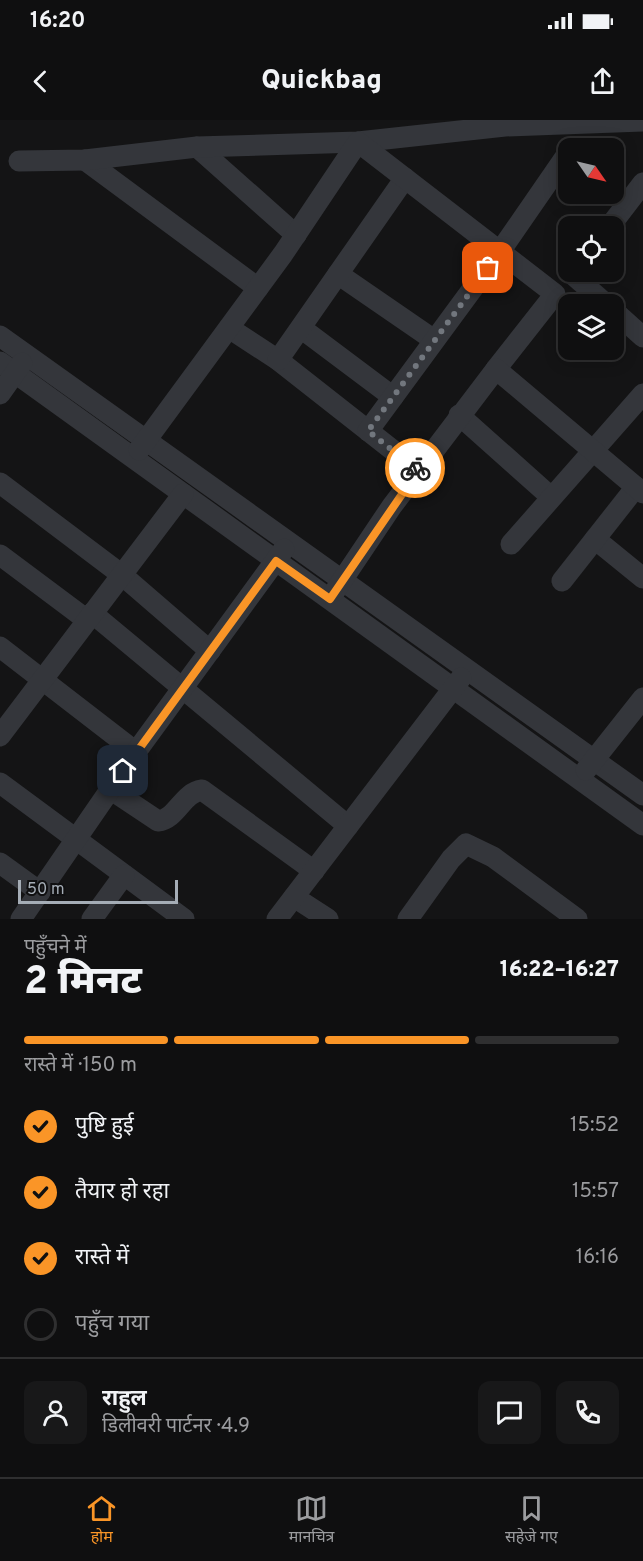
<!DOCTYPE html>
<html lang="hi">
<head>
<meta charset="utf-8">
<style>
  :root { --surface:#0f0f10; --page:#181819; --text:#f1f3f6; --muted:#9b9c9f; --line:#2f2f30; --accent:#fa9527 }
  body { margin:0; font-family:Overpass,"Noto Sans Devanagari",sans-serif; background:var(--page); color:var(--text); height:100vh; display:flex; flex-direction:column; font-size:22px; white-space:nowrap }
  * { box-sizing:border-box; margin:0 }
  p { font-size:20px; color:var(--muted) }
  .icon { flex:none; width:33px; height:33px; fill:none; stroke:currentColor; stroke-width:2; stroke-linecap:round; stroke-linejoin:round }
  .map { position:relative; height:799px; overflow:hidden }
  .details { display:flex; flex-direction:column; background:var(--surface); flex:1 }
  .details>* { flex:none }
  .needle { width:39px; rotate:124deg }
  .controls { position:absolute; left:558px; top:18px; display:grid; gap:12px }
  .controls a { display:grid; place-items:center; width:66px; height:66px; border-radius:12px; background:var(--surface); box-shadow:0 3px 15px #0003,0 0 0 2px var(--line); font-size:30px }
  .scale { position:absolute; left:18px; bottom:15px; width:160px; box-sizing:border-box; padding-left:6px; border:3px solid #a5adb6; border-top:0; font-size:16px; line-height:21px; white-space:nowrap; color:#a5adb6; -webkit-text-stroke:4px #0f0f10; paint-order:stroke }
  .pin { position:absolute; display:grid; place-items:center; width:51px; height:51px; color:#fff; margin:-26px; border-radius:12px; box-shadow:0 3px 9px #0006 }
  .courier { position:absolute; display:grid; place-items:center; width:60px; height:60px; margin:-30px; border:4px solid #fa9527; border-radius:50%; background:#fff; color:#222; box-shadow:0 2px 8px #0007 }
  .head em { font-style:normal; font-weight:800 }
  .head div { display:flex; flex-direction:column-reverse }
  .head { display:flex; align-items:center; justify-content:space-between; height:102px; padding:0 24px }
  h1 { font-size:39px; font-weight:800; line-height:45px }
  .bar { display:grid; grid-template-columns:repeat(4,1fr); gap:9px 6px; align-content:center; height:72px; padding:0 24px }
  .bar i { height:8px; border-radius:4px; background:var(--line) }
  .bar .active { background:var(--accent) }
  .bar p { grid-column:span 4 }
  .line { display:flex; align-items:center; gap:15px; padding:0 24px; border-top:2px solid var(--line) }
  .line div { flex:1 }
  .round { display:grid; place-items:center; flex:none; width:63px; height:63px; border-radius:12px; background:var(--page) }
  ol { padding:0 24px; list-style:none }
  li { display:flex; align-items:center; gap:18px; height:66px }
  li p { margin-inline-start:auto }
  li .icon { padding:6px; border-radius:50%; background:var(--accent); color:#111; stroke-width:4 }
  li:last-child { color:var(--muted) }
  li i { width:33px; height:33px; border:3px solid var(--line); border-radius:50% }
  .status { display:flex; justify-content:space-between; align-items:center; height:42px; padding:0 30px; background:var(--surface); direction:ltr }
  .status svg { height:16px; fill:currentColor }
  header { display:flex; justify-content:space-between; align-items:center; height:78px; padding:0 24px; background:var(--surface); font-size:27px; font-weight:800 }
  .tabs { display:flex; justify-content:space-around; align-items:center; height:84px; border-top:2px solid var(--line); background:var(--surface); font-size:16px; color:var(--muted) }
  .tabs a { display:grid; justify-items:center; gap:3px }
  .tabs .active { color:var(--accent) }
  .map>svg:first-child { display:block }
  .lines { fill:none; stroke-linecap:round; stroke-linejoin:round }
  .minor { stroke:#34363b; stroke-width:21 }
  .done { stroke:#72777e; stroke-width:6; stroke-dasharray:0 10.8 }
  .route { stroke:#fa9527; stroke-width:8 }
</style>
</head>
<body>
<div class="status"><b>16:20</b><svg viewBox="0 0 49 12"><path d="M0 12V9h3v3zM5 12V6h3v6zM10 12V3h3v9zM15 12V0h3v12zM26 1h20v11H26zM47 4h2v5h-2z"/></svg></div>
<header><svg class="icon" aria-label="back" viewBox="0 0 24 24"><path d="M15 5l-7 7 7 7"/></svg>Quickbag<svg class="icon" aria-label="share" viewBox="0 0 24 24"><path d="M12 15V3M7 8l5-5 5 5M5 13v7h14v-7"/></svg></header>
<div class="map">
<svg width="643" height="799" viewBox="0 0 643 799">
  <rect width="100%" height="100%" fill="#141415"/>
  <g class="lines">
    <!-- minor -->
    <g class="minor">
      <path d="M 197,27 L 296,115"/>
      <path d="M 85,40 L 258,168"/>
      <path d="M 19,41 L 85,40 L 197,27 L 358,22 L 505,6 L 643,1"/>
      <path d="M 610,106 L 643,63"/>
      <path d="M 338,154 L 434,220"/>
      <path d="M 572,154 L 606,184"/>
      <path d="M 614,191 L 643,217"/>
      <path d="M 229,208 L 278,240 L 418,350"/>
      <path d="M 301,208 L 393,277"/>
      <path d="M 0,216 L 643,675"/>
      <path d="M 278,240 L 405,58"/>
      <path d="M 0,242 L 643,705"/>
      <path d="M 0,274 L 22,243"/>
      <path d="M 459,295 L 551,377"/>
      <path d="M 368,311 L 501,130 L 568,33"/>
      <path d="M 139,330 L 283,134 L 358,22 L 555,174 L 496,249"/>
      <path d="M 0,363 L 122,455 L 210,531"/>
      <path d="M 595,419 L 643,458"/>
      <path d="M 511,424 L 643,274"/>
      <path d="M 0,435 L 87,500"/>
      <path d="M 562,461 L 636,367"/>
      <path d="M 335,471 L 392,386 L 496,249 L 643,373"/>
      <path d="M 92,493 L 348,706"/>
      <path d="M 0,527 L 136,632"/>
      <path d="M 0,616 L 183,374"/>
      <path d="M 586,650 L 643,578"/>
      <path d="M 0,663 L 184,799"/>
      <path d="M 110,669 L 158,701 C 177,699 182,673 202,670 L 314,751"/>
      <path d="M 0,743 L 40,772"/>
      <path d="M 294,777 L 328,799"/>
      <path d="M 21,799 L 136,632 L 284,429"/>
      <path d="M 92,799 L 124,755"/>
      <path d="M 277,799 L 461,558"/>
      <path d="M 408,799 L 451,739 L 466,724 L 493,737 L 577,799"/>
    </g>
  </g>
  <g class="lines">
    <!-- done -->
    <path class="done" d="M 415,348 L 368,311 L 488,148"/>
    <!-- route -->
    <path class="route" d="M 123,651 L 276,441 L 330,479 L 418,351 L 415,348"/>
  </g>
</svg>
<div class="controls">
<a><svg class="needle" viewBox="-14 -14 28 28"><path d="M0-13l5 13h-10z" fill="#e53935"/><path d="M0 13l5-13h-10z" fill="#9b9c9f"/></svg></a>
<a><svg class="icon" aria-label="locate" viewBox="0 0 24 24"><circle cx="12" cy="12" r="6"/><path d="M12 2v4M12 18v4M2 12h4M18 12h4"/></svg></a>
<a><svg class="icon" aria-label="layers" viewBox="0 0 24 24"><path d="M12 4l9 5-9 5-9-5zM3 14l9 5 9-5"/></svg></a>
</div>
<div class="scale">50 m</div>
<div class="pin" style="left:488px;top:148px;background:#ea580c"><svg class="icon" aria-label="bag" viewBox="0 0 24 24"><path d="M5 8h14l-1 12H6zM9 8a3 3 0 0 1 6 0"/></svg></div>
<div class="pin" style="left:123px;top:651px;background:#1f2937"><svg class="icon" aria-label="home" viewBox="0 0 24 24"><path d="M3 11l9-7 9 7M6 9v11h12V9"/></svg></div>
<div class="courier" style="left:415px;top:348px"><svg class="icon" aria-label="bike" viewBox="0 0 24 24"><circle cx="6" cy="16" r="4"/><circle cx="18" cy="16" r="4"/><path d="M6 16l4-8h5l3 8M10 8l3 8H6M13 5h3"/></svg></div>
</div>
<section class="details">
<div class="head"><div><h1>2 मिनट</h1><p>पहुँचने में</p></div><em>16:22–16:27</em></div>
<div class="bar"><i class="active"></i><i class="active"></i><i class="active"></i><i></i><p>रास्ते में · 150 m</p></div>
<ol>
<li><svg class="icon" aria-label="check" viewBox="0 0 24 24"><path d="M5 12l5 5 9-10"/></svg>पुष्टि हुई<p>15:52</p></li>
<li><svg class="icon" aria-label="check" viewBox="0 0 24 24"><path d="M5 12l5 5 9-10"/></svg>तैयार हो रहा<p>15:57</p></li>
<li><svg class="icon" aria-label="check" viewBox="0 0 24 24"><path d="M5 12l5 5 9-10"/></svg>रास्ते में<p>16:16</p></li>
<li><i></i>पहुँच गया</li>
</ol>
<div class="line" style="height:108px"><a class="round"><svg class="icon" aria-label="person" viewBox="0 0 24 24"><circle cx="12" cy="8" r="4"/><path d="M4 21q1-7 8-7t8 7"/></svg></a><div><b>राहुल</b><p>डिलीवरी पार्टनर · 4.9</p></div><a class="round"><svg class="icon" aria-label="chat" viewBox="0 0 24 24"><path d="M4 5h16v11H9l-5 4z"/></svg></a><a class="round"><svg class="icon" aria-label="phone" viewBox="0 0 24 24"><path d="M5 4h4l2 5-3 2q2 4 5 5l2-3 5 2v4C11 20 4 13 5 4z"/></svg></a></div>
</section>
<nav class="tabs">
<a class="active"><svg class="icon" aria-label="home" viewBox="0 0 24 24"><path d="M3 11l9-7 9 7M6 9v11h12V9"/></svg>होम</a>
<a><svg class="icon" aria-label="map" viewBox="0 0 24 24"><path d="M3 6l6-2 6 2 6-2v14l-6 2-6-2-6 2zM9 4v14M15 6v14"/></svg>मानचित्र</a>
<a><svg class="icon" aria-label="saved" viewBox="0 0 24 24"><path d="M7 4h10v16l-5-4-5 4z"/></svg>सहेजे गए</a>
</nav>
</body>
</html>
